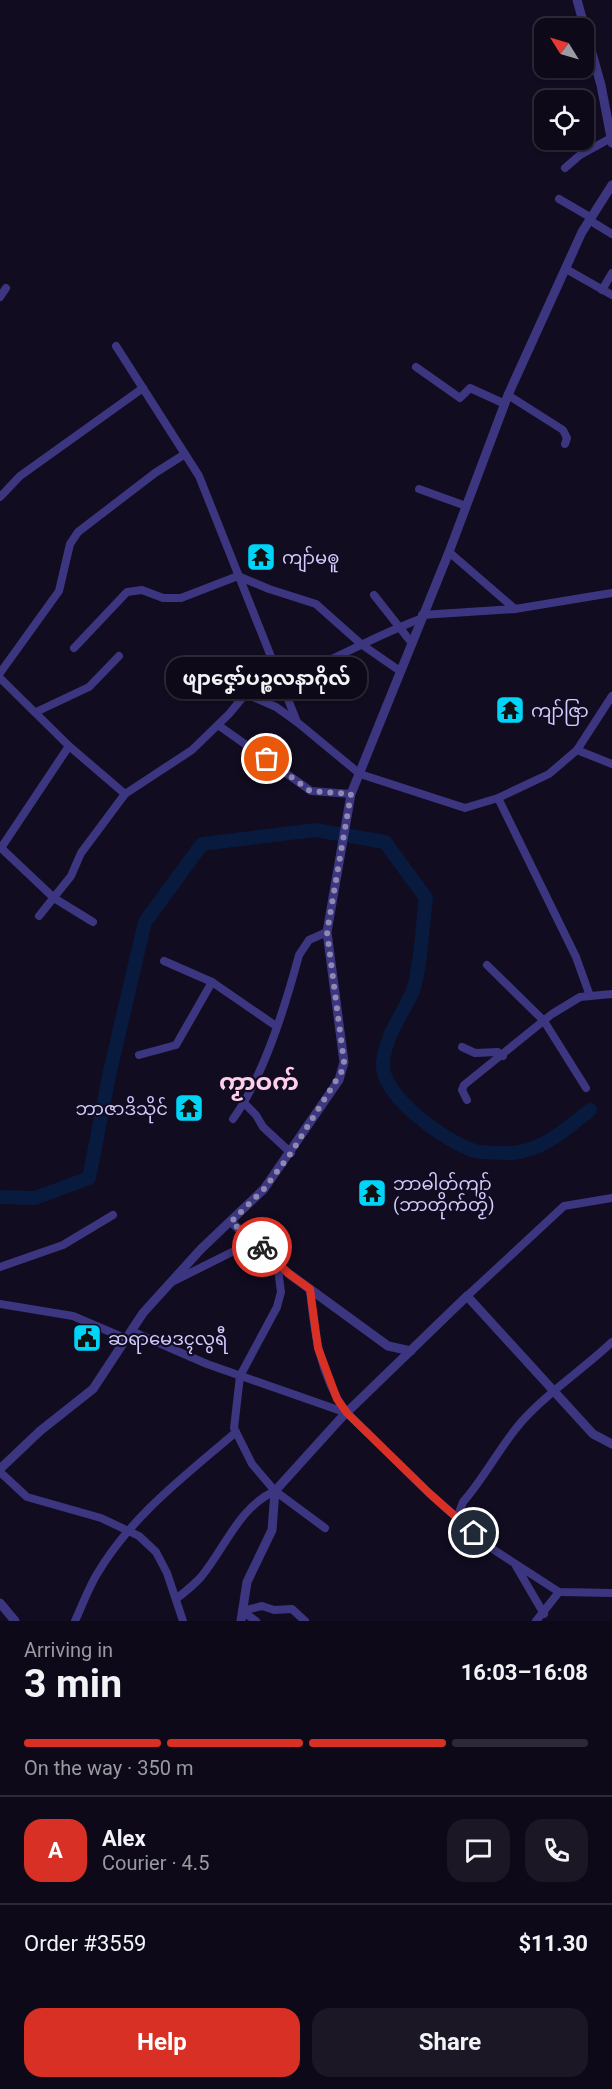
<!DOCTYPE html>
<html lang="en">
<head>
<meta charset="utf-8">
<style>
  :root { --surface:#0d0918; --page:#1b1725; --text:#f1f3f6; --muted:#9a9aa2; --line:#2d2a37; --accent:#d93025 }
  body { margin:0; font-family:Roboto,"Noto Sans Myanmar",sans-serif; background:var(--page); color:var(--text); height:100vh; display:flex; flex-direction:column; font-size:22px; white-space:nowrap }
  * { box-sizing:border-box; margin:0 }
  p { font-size:20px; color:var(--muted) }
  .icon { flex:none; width:33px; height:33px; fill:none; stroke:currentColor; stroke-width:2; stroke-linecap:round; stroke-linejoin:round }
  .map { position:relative; height:1621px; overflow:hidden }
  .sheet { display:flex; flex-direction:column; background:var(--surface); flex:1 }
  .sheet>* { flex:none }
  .needle { width:39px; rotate:307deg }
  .fabs { position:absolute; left:534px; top:18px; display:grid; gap:12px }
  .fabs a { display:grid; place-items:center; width:60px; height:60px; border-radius:12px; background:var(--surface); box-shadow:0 2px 4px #0004,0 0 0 2px var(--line); font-size:30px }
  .pin { position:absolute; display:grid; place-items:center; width:51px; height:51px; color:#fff; margin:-26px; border:3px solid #fff; border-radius:50%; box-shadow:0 2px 6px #0007 }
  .courier { position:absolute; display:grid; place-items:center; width:60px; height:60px; margin:-30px; border:4px solid #d93025; border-radius:50%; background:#fff; color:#222; box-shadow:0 2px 8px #0007 }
  .bubble { position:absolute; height:42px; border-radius:18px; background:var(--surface); box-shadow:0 2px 4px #0004,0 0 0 2px var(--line); font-size:20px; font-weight:700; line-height:42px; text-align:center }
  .overview em { font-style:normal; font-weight:700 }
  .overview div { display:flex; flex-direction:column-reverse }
  .overview { display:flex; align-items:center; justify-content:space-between; height:102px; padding:0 24px }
  h1 { font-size:39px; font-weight:700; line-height:45px }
  .bar { display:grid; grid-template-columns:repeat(4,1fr); gap:9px 6px; align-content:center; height:72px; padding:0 24px }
  .bar i { height:8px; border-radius:4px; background:var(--line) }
  .bar .selected { background:var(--accent) }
  .bar p { grid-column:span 4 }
  .line { display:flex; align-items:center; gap:15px; padding:0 24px; border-top:2px solid var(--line) }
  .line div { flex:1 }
  .round { display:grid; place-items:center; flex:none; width:63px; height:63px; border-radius:18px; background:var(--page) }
  .action { display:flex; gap:12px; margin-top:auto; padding:12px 24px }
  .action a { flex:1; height:69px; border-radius:18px; background:var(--accent); color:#fff; font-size:24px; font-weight:700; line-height:69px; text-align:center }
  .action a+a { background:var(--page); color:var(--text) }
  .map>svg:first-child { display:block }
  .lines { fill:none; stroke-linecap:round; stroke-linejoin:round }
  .river { stroke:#081a3e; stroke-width:14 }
  .minor { stroke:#3c3680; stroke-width:8 }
  .tertiary { stroke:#3c3680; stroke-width:9 }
  .done { stroke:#8f89b1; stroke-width:6; stroke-dasharray:0 10.8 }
  .route { stroke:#d93025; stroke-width:8 }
  .labels { text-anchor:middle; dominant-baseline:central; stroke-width:4.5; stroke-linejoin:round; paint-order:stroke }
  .poi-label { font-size:18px; fill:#d3ccff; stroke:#110c20; text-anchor:start }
  .district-label { font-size:24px; font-weight:bold; fill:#ffceeb; stroke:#110c20 }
</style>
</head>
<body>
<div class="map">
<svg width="612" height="1621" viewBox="0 0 612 1621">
  <rect width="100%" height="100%" fill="#110c20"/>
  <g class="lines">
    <!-- river -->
    <path class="river" d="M 0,1197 L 35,1198 L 89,1178 L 110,1071 L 145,922 L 202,844 L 315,830 L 385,842 L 426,898 C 423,920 420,976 412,993 C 401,1017 385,1036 383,1064 C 381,1096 447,1143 475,1151 C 485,1153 501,1153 511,1153 C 543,1151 566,1129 590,1110"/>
    <!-- minor -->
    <g class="minor">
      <path d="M 565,168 L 580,155 L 611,138"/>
      <path d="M 559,199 L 590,217"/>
      <path d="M 589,220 L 612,234"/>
      <path d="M 566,269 L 612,295"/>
      <path d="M 602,290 L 612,273"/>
      <path d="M 0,297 L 6,288"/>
      <path d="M 116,346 L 199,476 L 297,722 L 360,774 L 465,808 L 498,798 L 549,774 L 577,750 L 612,696"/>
      <path d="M 416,367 L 460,398 L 470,388 L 505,404"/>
      <path d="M 508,395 L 563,430 L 567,438 L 565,444"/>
      <path d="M 419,489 L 466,506"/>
      <path d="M 0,497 L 20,476 L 143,388"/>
      <path d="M 449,552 L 515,609"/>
      <path d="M 374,595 L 411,642"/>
      <path d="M 422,615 L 515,609 L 612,593"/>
      <path d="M 74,648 L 127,592 L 142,590 L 163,598 L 181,598 L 238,576 L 269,589 L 316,604 L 361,644 L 400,671"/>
      <path d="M 0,673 L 59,591 L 70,544 L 78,532 L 155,473 L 185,454"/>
      <path d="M 0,678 L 69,746"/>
      <path d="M 281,681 C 329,663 372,637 420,619"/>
      <path d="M 246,694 L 276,707 L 297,722"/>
      <path d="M 36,712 L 89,687 L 119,656"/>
      <path d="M 218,725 L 311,791 L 351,794"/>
      <path d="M 577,750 L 612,764"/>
      <path d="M 498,798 L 576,957 L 590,996"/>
      <path d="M 0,847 L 54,898 L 93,922"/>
      <path d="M 1,848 L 69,746 L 125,794 L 192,750 L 229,714 L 272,662"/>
      <path d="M 39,916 L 71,876 L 81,853 L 125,794"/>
      <path d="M 164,961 L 212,982 L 276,1026"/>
      <path d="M 487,965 L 544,1021 L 586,1088"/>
      <path d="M 462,1047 L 475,1053 L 498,1052 L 503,1056"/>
      <path d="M 139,1055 L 176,1045 L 212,982"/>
      <path d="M 467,1100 L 462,1090 L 464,1085 L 552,1014 L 580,997 L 612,994"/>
      <path d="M 244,1103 L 256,1115 L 263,1127 L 291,1153"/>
      <path d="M 233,1119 C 264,1076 285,1007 299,955 L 309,940 L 327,932"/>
      <path d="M 277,1262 L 281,1292 L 277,1307 L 240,1376 L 234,1428 L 252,1464 L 275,1491 L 325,1528"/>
      <path d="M 0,1267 L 63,1245 L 113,1215"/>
      <path d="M 172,1282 L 254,1241"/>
      <path d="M 310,1289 C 314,1332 320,1376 346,1412"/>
      <path d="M 467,1296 L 564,1206 L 612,1198"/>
      <path d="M 0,1304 L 73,1316 L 127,1339"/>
      <path d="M 131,1331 L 207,1364 L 347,1413 L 429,1493 L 491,1548 L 559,1592 L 612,1593"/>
      <path d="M 0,1472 L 27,1497 L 101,1518 L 139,1536 L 156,1552 L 167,1573 L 183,1621"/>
      <path d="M 457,1518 L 463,1502 C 486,1476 501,1444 524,1419 C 550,1390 584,1369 612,1342"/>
      <path d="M 516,1566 L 544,1614"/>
      <path d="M 176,1599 C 185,1592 194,1585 201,1577 C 225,1548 239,1507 275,1491"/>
      <path d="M 242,1611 L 262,1606 L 274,1610 L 292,1609 L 305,1621"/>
      <path d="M 242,1611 L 256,1621"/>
      <path d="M 75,1621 C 82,1606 88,1589 97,1574 C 132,1515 185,1476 236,1432"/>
      <path d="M 536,1621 L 559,1592"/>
    </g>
    <!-- tertiary -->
    <g class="tertiary">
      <path d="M 577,0 L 601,85 L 612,143"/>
      <path d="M 231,1222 L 288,1273 L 388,1346 L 411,1351"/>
      <path d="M 0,1469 L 40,1431 L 93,1389 L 143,1313 L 201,1249 L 264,1189 L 339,1080 L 344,1062 L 327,932 L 351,794 L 449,552 L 508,395 L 582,232 L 612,185"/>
      <path d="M 0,1603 L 15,1621"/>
      <path d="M 241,1621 L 247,1582 L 272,1530 L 275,1491 L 342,1417 L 467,1296 L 593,1434 L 612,1444"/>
    </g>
  </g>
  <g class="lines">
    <!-- done -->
    <path class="done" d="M 262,1247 L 231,1222 L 264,1189 L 291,1153 L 342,1071 L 344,1062 L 327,932 L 351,794 L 310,791 L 267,759"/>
    <!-- route -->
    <path class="route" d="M 262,1247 L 288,1273 L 310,1289 L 318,1348 L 337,1399 L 347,1413 L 429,1493 L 474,1533"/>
  </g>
  <!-- icons -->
  <defs>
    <g id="temple-square" transform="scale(1.5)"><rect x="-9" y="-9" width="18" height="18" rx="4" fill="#00d5f7" stroke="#110c20"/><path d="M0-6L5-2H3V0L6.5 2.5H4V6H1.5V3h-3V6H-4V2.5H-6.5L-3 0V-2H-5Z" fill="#111"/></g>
    <g id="civic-square" transform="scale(1.5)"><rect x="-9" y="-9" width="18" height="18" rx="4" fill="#00d5f7" stroke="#110c20"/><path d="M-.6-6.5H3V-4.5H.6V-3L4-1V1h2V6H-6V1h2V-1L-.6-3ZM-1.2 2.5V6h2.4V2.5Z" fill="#111"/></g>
  </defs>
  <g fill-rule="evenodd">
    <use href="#temple-square" x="261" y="557"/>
    <use href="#temple-square" x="510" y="710"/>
    <use href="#temple-square" x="189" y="1108"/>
    <use href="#temple-square" x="372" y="1193"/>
    <use href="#civic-square" x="87" y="1338"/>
  </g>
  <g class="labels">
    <!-- poi labels -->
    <g class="poi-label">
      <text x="282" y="557">ကျာ်မၜူ</text>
      <text x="531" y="710">ကျာ်ဇြာ</text>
      <text x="168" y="1108" text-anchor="end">ဘာဇာဒိသိုင်</text>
      <text x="393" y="1183">ဘာဓါတ်ကျာ်<tspan x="393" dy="21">(ဘာတိုက်တၟိ)</tspan></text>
      <text x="108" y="1338">ဆရာမေဒၚလွရီ</text>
    </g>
    <!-- district labels -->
    <g class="district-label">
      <text x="259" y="1082">ကၟာဝက်</text>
    </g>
  </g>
</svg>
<div class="fabs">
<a><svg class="needle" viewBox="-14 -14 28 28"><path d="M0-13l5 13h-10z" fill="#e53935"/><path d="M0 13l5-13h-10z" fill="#9a9aa2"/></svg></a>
<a><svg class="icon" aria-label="locate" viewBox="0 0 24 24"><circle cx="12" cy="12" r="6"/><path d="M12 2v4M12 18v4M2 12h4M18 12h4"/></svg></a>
</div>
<div class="pin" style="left:267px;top:759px;background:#ea580c"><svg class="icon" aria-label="bag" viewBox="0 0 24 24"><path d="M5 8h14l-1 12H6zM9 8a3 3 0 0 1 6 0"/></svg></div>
<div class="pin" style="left:474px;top:1533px;background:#1f2937"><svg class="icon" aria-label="home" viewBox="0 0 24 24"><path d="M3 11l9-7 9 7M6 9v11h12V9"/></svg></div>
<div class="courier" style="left:262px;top:1247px"><svg class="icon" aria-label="bike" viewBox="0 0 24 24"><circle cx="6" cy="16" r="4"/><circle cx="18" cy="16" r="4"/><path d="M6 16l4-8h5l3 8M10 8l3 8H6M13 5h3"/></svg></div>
<div class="bubble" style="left:166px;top:657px;width:201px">ဖျာဇၞော်ပဉ္စလနာဂိုလ်</div>
</div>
<section class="sheet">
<div class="overview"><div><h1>3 min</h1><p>Arriving in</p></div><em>16:03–16:08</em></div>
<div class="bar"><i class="selected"></i><i class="selected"></i><i class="selected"></i><i></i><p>On the way · 350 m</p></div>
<div class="line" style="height:108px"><b class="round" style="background:var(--accent);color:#fff">A</b><div><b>Alex</b><p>Courier · 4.5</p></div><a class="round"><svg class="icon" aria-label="chat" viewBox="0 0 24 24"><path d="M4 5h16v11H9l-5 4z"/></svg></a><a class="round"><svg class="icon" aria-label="phone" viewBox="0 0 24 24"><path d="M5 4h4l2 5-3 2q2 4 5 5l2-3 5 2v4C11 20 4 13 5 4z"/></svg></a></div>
<div class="line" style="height:78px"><div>Order #3559</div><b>$11.30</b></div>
<div class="action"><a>Help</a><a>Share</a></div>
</section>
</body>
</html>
